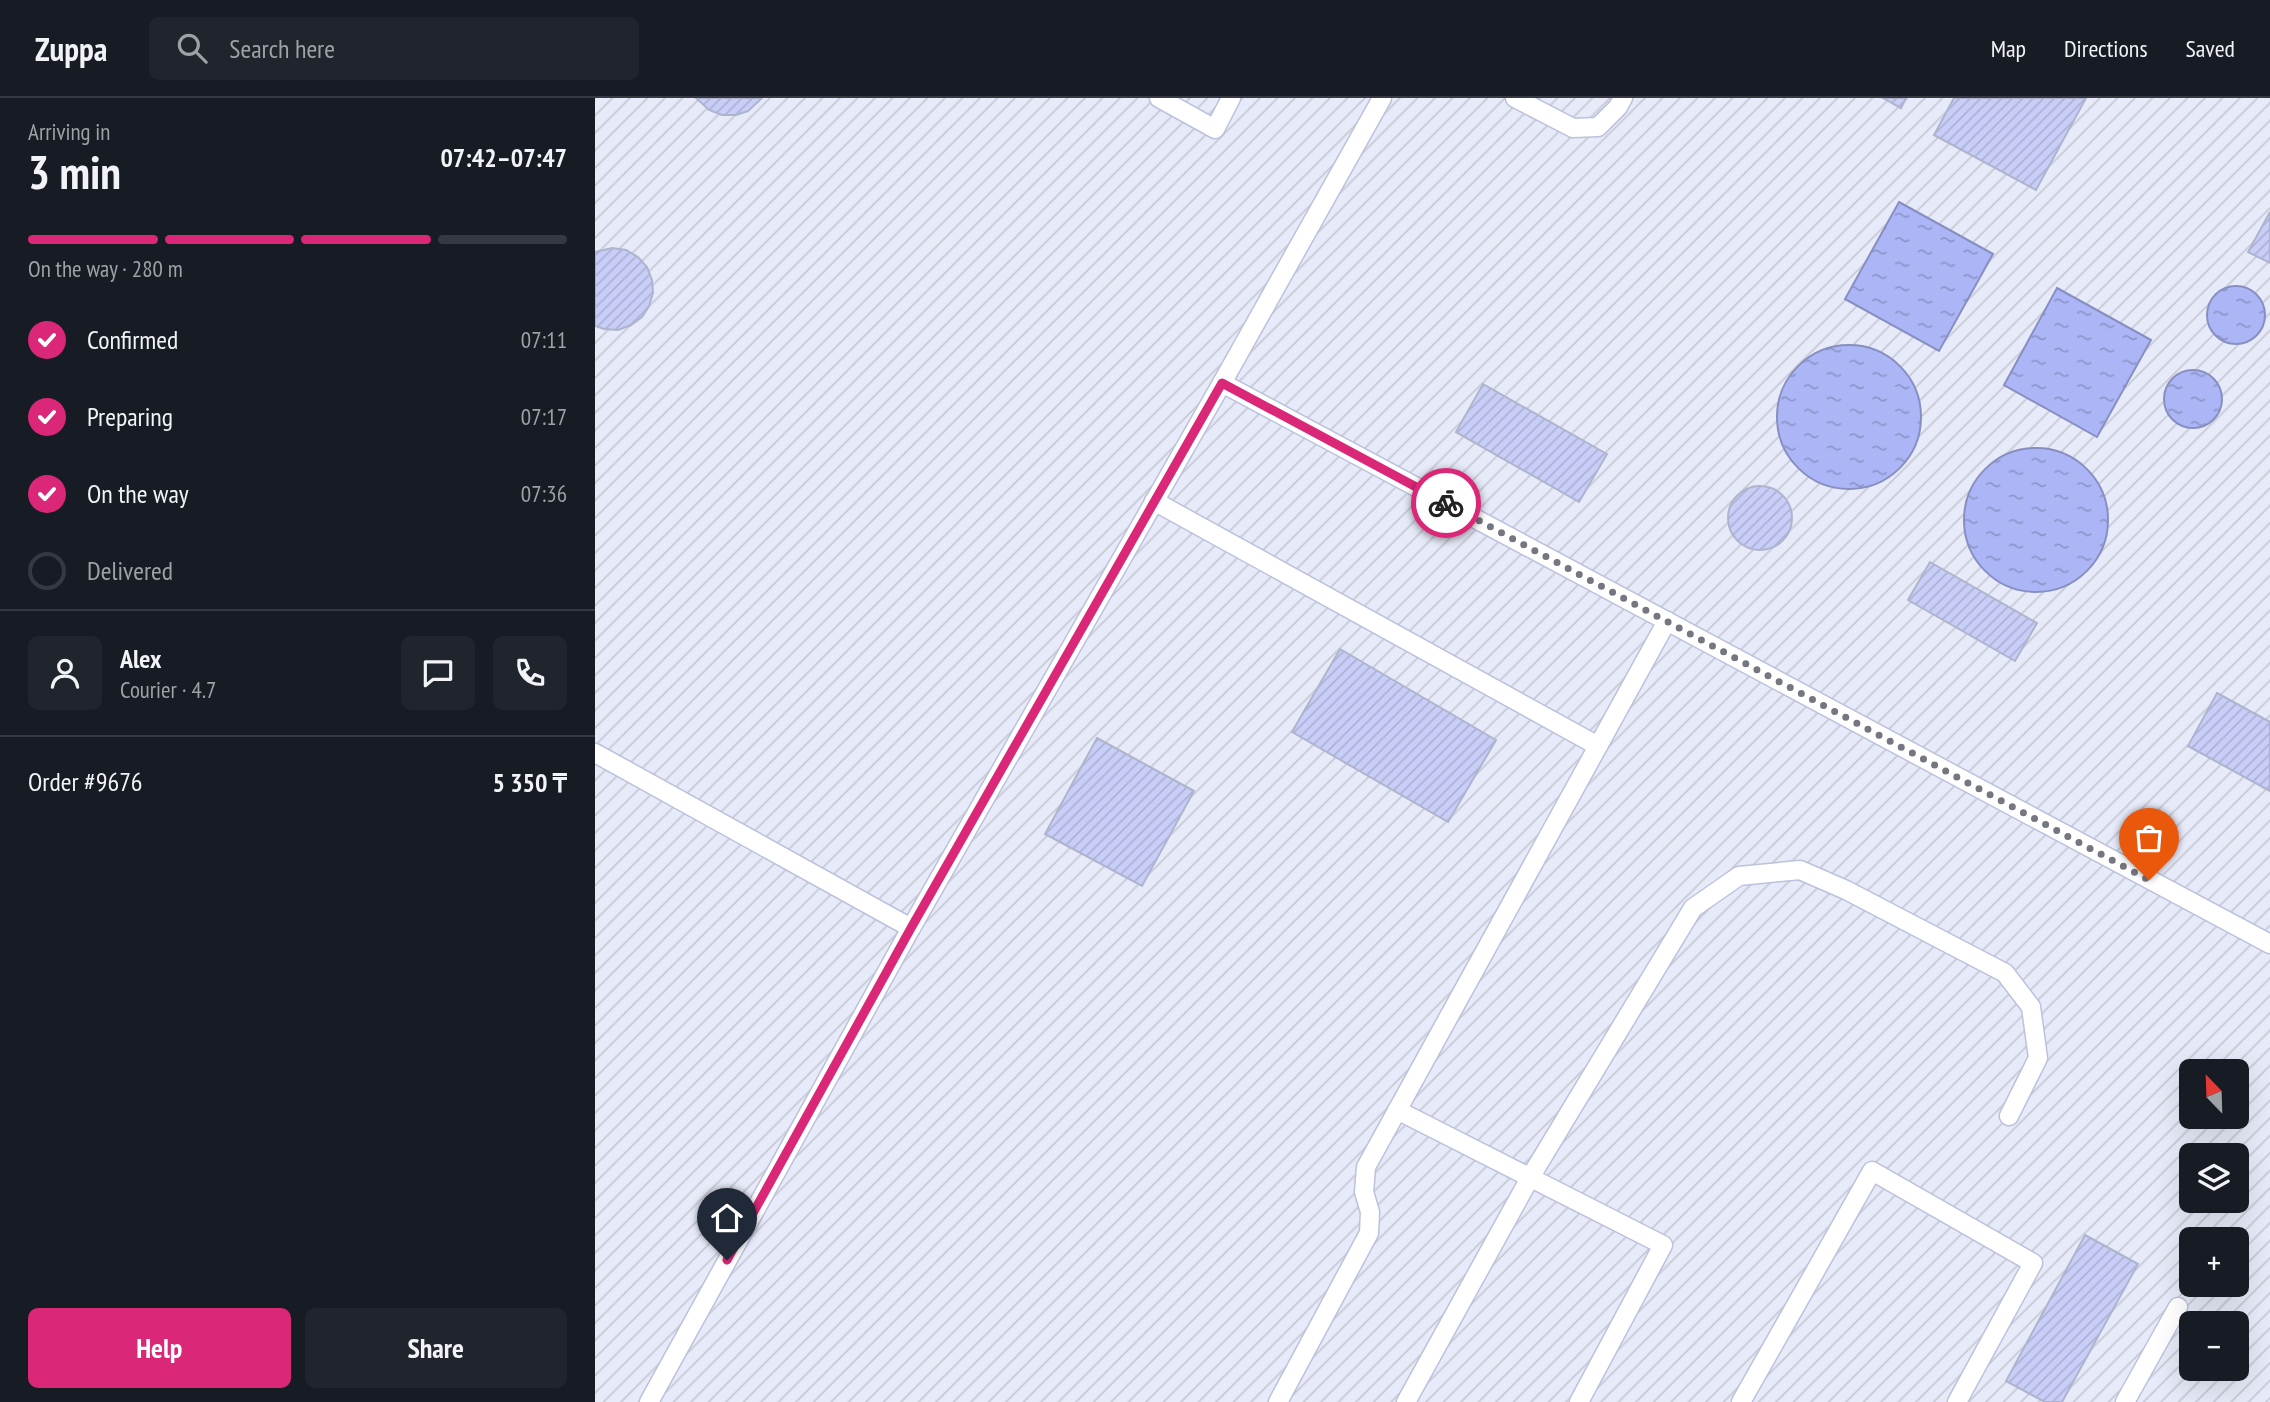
<!DOCTYPE html>
<html lang="en">
<head>
<meta charset="utf-8">
<style>
  :root { --surface:#171b24; --page:#20242c; --text:#f1f3f6; --muted:#9ea1a6; --line:#363941; --accent:#db2777 }
  body { margin:0; font-family:"PT Sans Narrow",sans-serif; background:var(--page); color:var(--text); height:100vh; display:flex; flex-direction:column; font-size:26px; white-space:nowrap }
  * { box-sizing:border-box; margin:0 }
  p { font-size:23px; color:var(--muted) }
  .icon { flex:none; width:38px; height:38px; fill:none; stroke:currentColor; stroke-width:2; stroke-linecap:round; stroke-linejoin:round }
  .map { position:relative; flex:1; overflow:hidden }
  .sheet { display:flex; flex-direction:column; background:var(--surface); width:595px }
  .sheet>* { flex:none }
  .needle { width:46px; rotate:337deg }
  .buttons { position:absolute; left:1584px; top:961px; display:grid; gap:14px }
  .buttons a { display:grid; place-items:center; width:70px; height:70px; border-radius:10px; background:var(--surface); box-shadow:0 7px 28px #0002; font-size:35px }
  .pin { position:absolute; display:grid; place-items:center; width:60px; height:60px; color:#fff; margin:-72px -30px; border-radius:50% 50% 50% 0; rotate:-45deg; box-shadow:0 0 7px #0007 }
  .pin .icon { rotate:45deg }
  .courier { position:absolute; display:grid; place-items:center; width:70px; height:70px; margin:-35px; border:5px solid #db2777; border-radius:50%; background:#fff; color:#222; box-shadow:0 2px 9px #0007 }
  .overview em { font-style:normal; font-weight:800 }
  .overview div { display:flex; flex-direction:column-reverse }
  .overview { display:flex; align-items:center; justify-content:space-between; height:119px; padding:0 28px }
  h1 { font-size:46px; font-weight:800; line-height:52px }
  .bar { display:grid; grid-template-columns:repeat(4,1fr); gap:10px 7px; align-content:center; height:84px; padding:0 28px }
  .bar i { height:9px; border-radius:5px; background:var(--line) }
  .bar .current { background:var(--accent) }
  .bar p { grid-column:span 4 }
  .line { display:flex; align-items:center; gap:18px; padding:0 28px; border-top:2px solid var(--line) }
  .line div { flex:1 }
  .round { display:grid; place-items:center; flex:none; width:74px; height:74px; border-radius:10px; background:var(--page) }
  ol { padding:0 28px; list-style:none }
  li { display:flex; align-items:center; gap:21px; height:77px }
  li p { margin-inline-start:auto }
  li .icon { padding:7px; border-radius:50%; background:var(--accent); color:#fff; stroke-width:4 }
  li:last-child { color:var(--muted) }
  li i { width:38px; height:38px; border:4px solid var(--line); border-radius:50% }
  .cta { display:flex; gap:14px; margin-top:auto; padding:14px 28px }
  .cta a { flex:1; height:80px; border-radius:10px; background:var(--accent); color:#fff; font-size:28px; font-weight:800; line-height:80px; text-align:center }
  .cta a+a { background:var(--page); color:var(--text) }
  header { display:flex; align-items:center; gap:42px; box-sizing:border-box; height:98px; padding:0 35px; background:var(--surface); border-bottom:2px solid var(--line) }
  header strong { font-size:33px }
  nav { display:flex; gap:38px; margin-inline-start:auto; font-size:24px }
  .search { width:490px; height:63px; background:var(--page); display:flex; align-items:center; gap:18px; box-sizing:border-box; padding:0 24px; border-radius:10px; color:var(--muted); font-size:26px }
  main { display:flex; flex:1; min-height:0 }
  .map>svg:first-child { display:block }
  .industrial { fill:url(#industrial-furrows); fill-rule:evenodd }
  .water { fill:url(#water-ripples); stroke:#878fc0; stroke-width:2 }
  .building { fill:url(#building-hatch); stroke:#afb4ce; stroke-width:2 }
  .lines { fill:none; stroke-linecap:round; stroke-linejoin:round }
  .service-casing { stroke:#bcc1dd; stroke-width:21 }
  .service { stroke:#fff; stroke-width:18 }
  .done { stroke:#757780; stroke-width:7; stroke-dasharray:0 12.6 }
  .route { stroke:#db2777; stroke-width:9 }
</style>
</head>
<body>
<header>
<strong>Zuppa</strong>
<div class="search"><svg class="icon" aria-label="search" viewBox="0 0 24 24"><circle cx="10" cy="10" r="6"/><path d="M15 15l6 6"/></svg>Search here</div>
<nav><a>Map</a><a>Directions</a><a>Saved</a></nav>
</header>
<main>
<section class="sheet">
<div class="overview"><div><h1>3 min</h1><p>Arriving in</p></div><em>07:42–07:47</em></div>
<div class="bar"><i class="current"></i><i class="current"></i><i class="current"></i><i></i><p>On the way · 280 m</p></div>
<ol>
<li><svg class="icon" aria-label="check" viewBox="0 0 24 24"><path d="M5 12l5 5 9-10"/></svg>Confirmed<p>07:11</p></li>
<li><svg class="icon" aria-label="check" viewBox="0 0 24 24"><path d="M5 12l5 5 9-10"/></svg>Preparing<p>07:17</p></li>
<li><svg class="icon" aria-label="check" viewBox="0 0 24 24"><path d="M5 12l5 5 9-10"/></svg>On the way<p>07:36</p></li>
<li><i></i>Delivered</li>
</ol>
<div class="line" style="height:126px"><a class="round"><svg class="icon" aria-label="person" viewBox="0 0 24 24"><circle cx="12" cy="8" r="4"/><path d="M4 21q1-7 8-7t8 7"/></svg></a><div><b>Alex</b><p>Courier · 4.7</p></div><a class="round"><svg class="icon" aria-label="chat" viewBox="0 0 24 24"><path d="M4 5h16v11H9l-5 4z"/></svg></a><a class="round"><svg class="icon" aria-label="phone" viewBox="0 0 24 24"><path d="M5 4h4l2 5-3 2q2 4 5 5l2-3 5 2v4C11 20 4 13 5 4z"/></svg></a></div>
<div class="line" style="height:91px"><div>Order #9676</div><b>5 350 ₸</b></div>
<div class="cta"><a>Help</a><a>Share</a></div>
</section>
<div class="map">
<svg width="1675" height="1304" viewBox="0 0 1675 1304">
  <defs>
    <pattern id="industrial-furrows" width="10" height="10" patternUnits="userSpaceOnUse" patternTransform="scale(1.75)"><rect width="10" height="10" fill="#e7eaf8"/><path d="M-1 1l2-2M0 10L10 0M9 11l2-2" fill="none" stroke="#c7c9d6"/></pattern>
    <pattern id="water-ripples" width="26" height="14" patternUnits="userSpaceOnUse" patternTransform="scale(1.75)"><rect width="26" height="14" fill="#acb6f7"/><path d="M2 4q2-2 4 0t4 0M15 11q2-2 4 0t4 0" fill="none" stroke="#8d95c9"/></pattern>
    <pattern id="building-hatch" width="6" height="6" patternUnits="userSpaceOnUse" patternTransform="scale(1.75)"><rect width="6" height="6" fill="#c8cef7"/><path d="M-1 1l2-2M0 6l6-6M5 7l2-2" fill="none" stroke="#acb1d5"/></pattern>
  </defs>
  <rect width="100%" height="100%" fill="#f4f5fb"/>
  <!-- industrial -->
  <path class="industrial" d="M 0,0 L 1675,0 L 1675,1304 L 0,1304 ZM 1596,973 L 1642,973 L 1642,1018 L 1596,1018 ZM 1596,1057 L 1642,1057 L 1642,1102 L 1596,1102 ZM 1596,1141 L 1642,1141 L 1642,1186 L 1596,1186 ZM 1596,1225 L 1642,1225 L 1642,1270 L 1596,1270 Z"/>
  <!-- water -->
  <g class="water">
    <path d="M 1304,104 L 1398,156 L 1344,253 L 1250,201 Z"/>
    <circle cx="1641" cy="217" r="29"/>
    <path d="M 1462,190 L 1556,242 L 1502,339 L 1409,287 Z"/>
    <circle cx="1254" cy="319" r="72"/>
    <circle cx="1598" cy="301" r="29"/>
    <circle cx="1441" cy="422" r="72"/>
  </g>
  <!-- building -->
  <g class="building">
    <path d="M 101,0 L 167,0 L 153,13 L 141,17 L 127,17 L 114,12 Z"/>
    <path d="M 1288,0 L 1311,0 L 1306,10 Z"/>
    <path d="M 1359,0 L 1491,0 L 1441,92 L 1339,37 Z"/>
    <path d="M 1675,114 L 1675,165 L 1653,154 Z"/>
    <path d="M 17,150 L 31,152 L 43,159 L 52,169 L 57,182 L 58,195 L 54,208 L 47,219 L 36,227 L 23,232 L 9,231 L 0,228 L 0,154 Z"/>
    <path d="M 888,286 L 1012,356 L 984,404 L 861,334 Z"/>
    <circle cx="1165" cy="420" r="32"/>
    <path d="M 1335,464 L 1442,525 L 1420,563 L 1313,502 Z"/>
    <path d="M 745,551 L 901,642 L 853,724 L 697,634 Z"/>
    <path d="M 1622,595 L 1675,624 L 1675,693 L 1593,648 Z"/>
    <path d="M 502,640 L 599,693 L 547,788 L 450,736 Z"/>
    <path d="M 1490,1137 L 1543,1166 L 1467,1304 L 1450,1304 L 1411,1283 Z"/>
  </g>
  <g class="lines">
    <!-- service casing -->
    <g class="service-casing">
      <g id="service">
        <path d="M 564,0 L 620,31 L 636,0"/>
        <path d="M 920,0 L 978,30 L 1003,29 L 1023,9 L 1028,0"/>
        <path d="M 627,285 L 787,0"/>
        <path d="M 559,403 L 1003,648"/>
        <path d="M 0,655 L 316,830 L 627,285 L 1675,846"/>
        <path d="M 802,1012 L 1068,1147 L 984,1304"/>
        <path d="M 54,1304 L 316,830"/>
        <path d="M 683,1304 L 774,1135 L 775,1114 L 769,1094 L 771,1069 L 1072,523"/>
        <path d="M 811,1304 L 936,1078 L 1098,810 L 1144,778 L 1205,772 L 1251,792 L 1410,875 L 1436,909 L 1443,960 L 1414,1018"/>
        <path d="M 1146,1304 L 1277,1073 L 1438,1165 L 1362,1304"/>
        <path d="M 1530,1304 L 1583,1209"/>
      </g>
    </g>
    <!-- service -->
    <use href="#service" class="service"/>
  </g>
  <g class="lines">
    <!-- done -->
    <path class="done" d="M 851,405 L 1554,782"/>
    <!-- route -->
    <path class="route" d="M 132,1162 L 316,830 L 627,285 L 851,405"/>
  </g>
</svg>
<div class="buttons">
<a><svg class="needle" viewBox="-14 -14 28 28"><path d="M0-13l5 13h-10z" fill="#e53935"/><path d="M0 13l5-13h-10z" fill="#9ea1a6"/></svg></a>
<a><svg class="icon" aria-label="layers" viewBox="0 0 24 24"><path d="M12 4l9 5-9 5-9-5zM3 14l9 5 9-5"/></svg></a>
<a>+</a>
<a>−</a>
</div>
<div class="pin" style="left:1554px;top:782px;background:#ea580c"><svg class="icon" aria-label="bag" viewBox="0 0 24 24"><path d="M5 8h14l-1 12H6zM9 8a3 3 0 0 1 6 0"/></svg></div>
<div class="pin" style="left:132px;top:1162px;background:#1f2937"><svg class="icon" aria-label="home" viewBox="0 0 24 24"><path d="M3 11l9-7 9 7M6 9v11h12V9"/></svg></div>
<div class="courier" style="left:851px;top:405px"><svg class="icon" aria-label="bike" viewBox="0 0 24 24"><circle cx="6" cy="16" r="4"/><circle cx="18" cy="16" r="4"/><path d="M6 16l4-8h5l3 8M10 8l3 8H6M13 5h3"/></svg></div>
</div>
</main>
</body>
</html>
